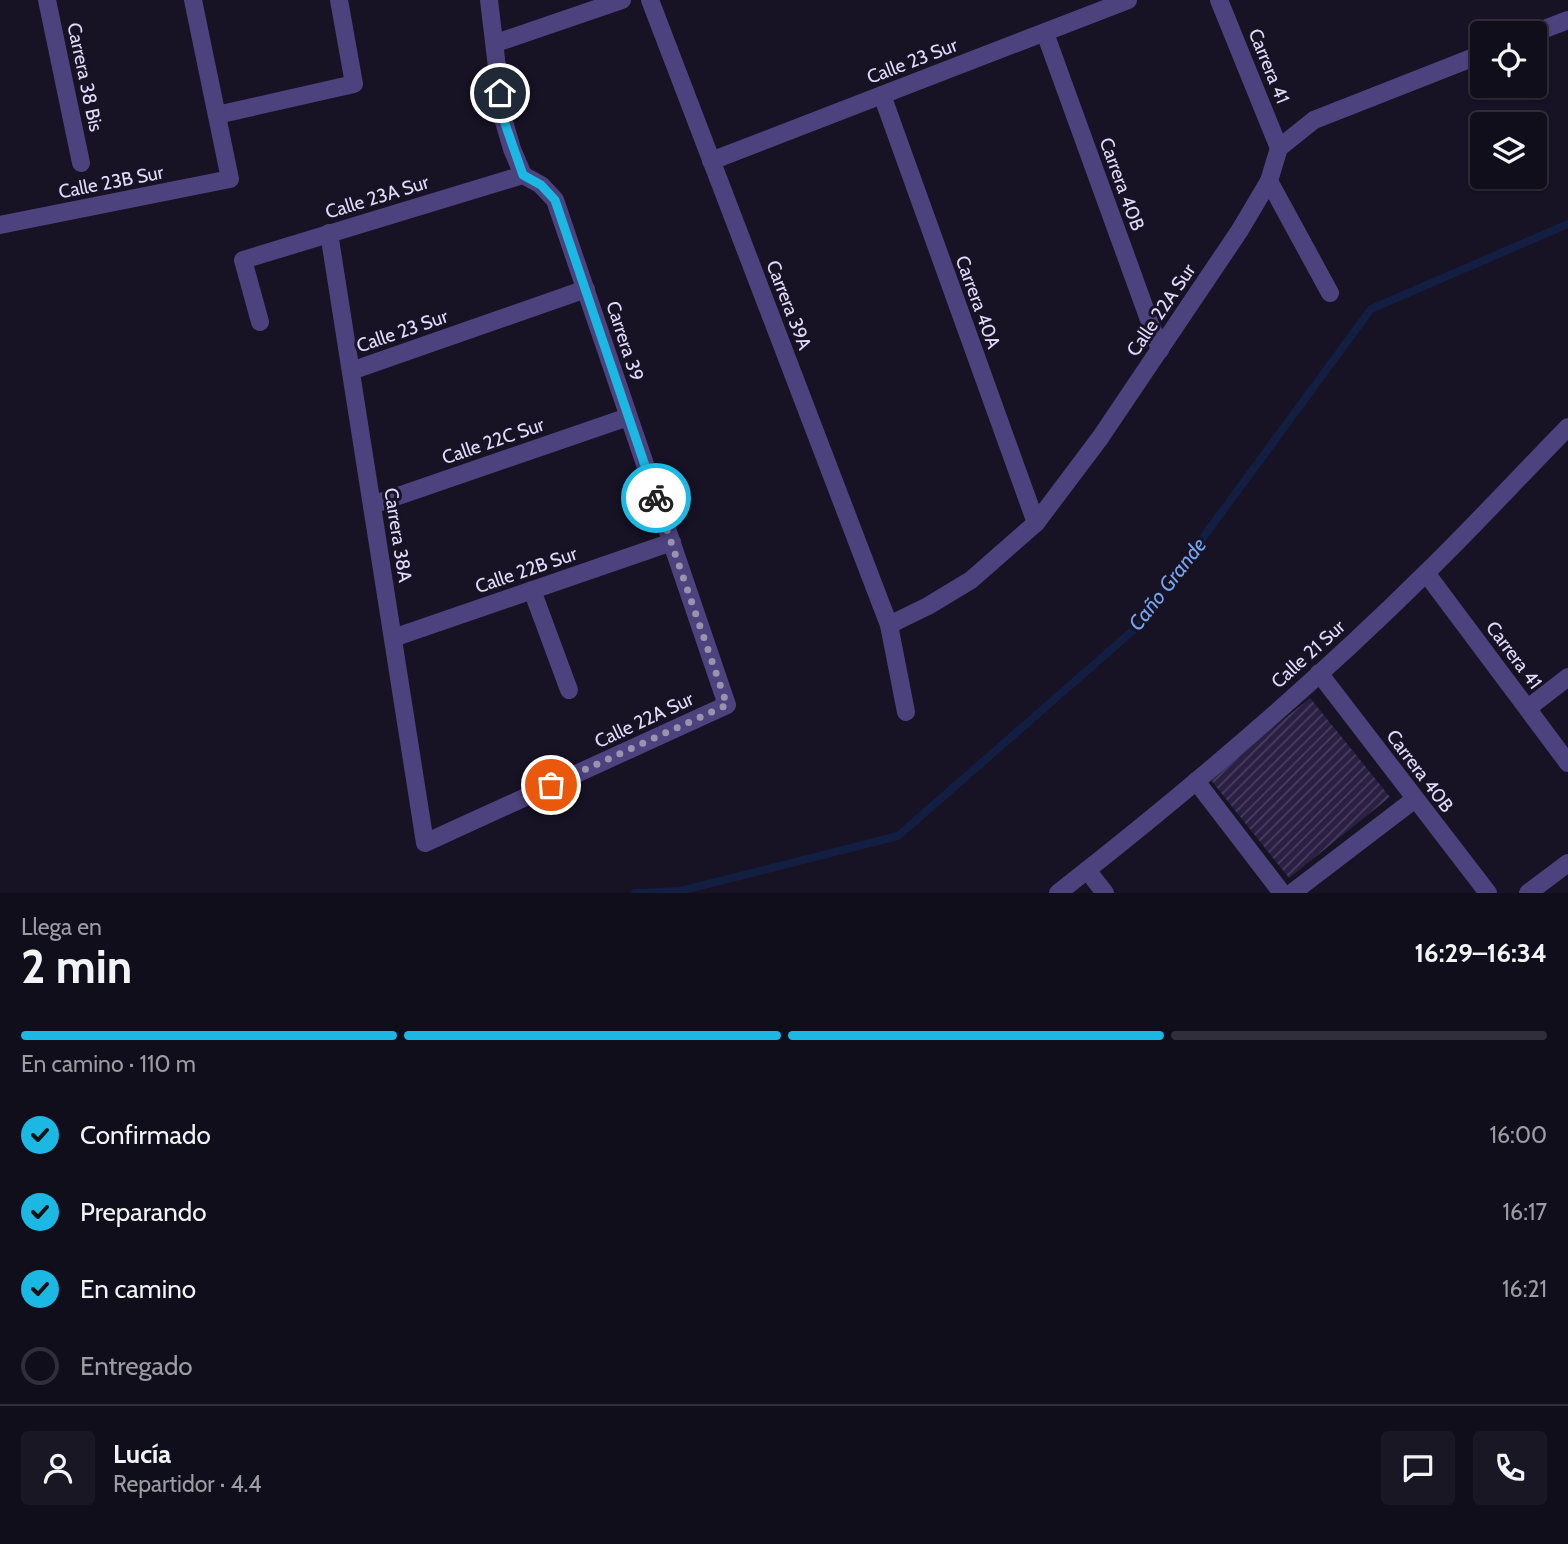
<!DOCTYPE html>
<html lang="es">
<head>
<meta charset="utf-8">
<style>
  :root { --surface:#110e1b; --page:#1a1724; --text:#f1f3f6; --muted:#9c9ca3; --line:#302e3a; --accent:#1cb8e4 }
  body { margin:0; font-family:Cabin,sans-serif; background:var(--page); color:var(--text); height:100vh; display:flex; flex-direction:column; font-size:26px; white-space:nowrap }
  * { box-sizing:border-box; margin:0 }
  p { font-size:23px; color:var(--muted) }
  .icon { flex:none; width:38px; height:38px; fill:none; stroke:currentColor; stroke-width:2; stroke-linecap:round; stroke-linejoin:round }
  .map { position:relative; height:893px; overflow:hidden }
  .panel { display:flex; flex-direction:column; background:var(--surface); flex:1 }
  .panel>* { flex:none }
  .buttons { position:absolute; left:1470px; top:21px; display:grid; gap:14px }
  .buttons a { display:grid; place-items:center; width:77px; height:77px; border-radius:7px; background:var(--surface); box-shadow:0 2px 5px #0004,0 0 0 2px var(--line); font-size:35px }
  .pin { position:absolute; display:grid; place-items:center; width:60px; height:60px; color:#fff; margin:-30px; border:4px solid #fff; border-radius:50%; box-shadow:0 2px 7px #0007 }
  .courier { position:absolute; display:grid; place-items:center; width:70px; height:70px; margin:-35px; border:5px solid #1cb8e4; border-radius:50%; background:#fff; color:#222; box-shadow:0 2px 9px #0007 }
  .head em { font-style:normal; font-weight:700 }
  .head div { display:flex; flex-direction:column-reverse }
  .head { display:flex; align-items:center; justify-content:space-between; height:119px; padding:0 21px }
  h1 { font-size:46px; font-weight:700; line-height:52px }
  .bar { display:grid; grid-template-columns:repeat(4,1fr); gap:10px 7px; align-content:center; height:84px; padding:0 21px }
  .bar i { height:9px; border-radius:5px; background:var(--line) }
  .bar .on { background:var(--accent) }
  .bar p { grid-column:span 4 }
  .line { display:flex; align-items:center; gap:18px; padding:0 21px; border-top:2px solid var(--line) }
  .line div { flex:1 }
  .round { display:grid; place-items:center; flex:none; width:74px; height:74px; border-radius:7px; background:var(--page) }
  ol { padding:0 21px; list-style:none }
  li { display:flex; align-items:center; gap:21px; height:77px }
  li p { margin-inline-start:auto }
  li .icon { padding:7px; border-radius:50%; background:var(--accent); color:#111; stroke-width:4 }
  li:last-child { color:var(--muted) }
  li i { width:38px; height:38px; border:4px solid var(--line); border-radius:50% }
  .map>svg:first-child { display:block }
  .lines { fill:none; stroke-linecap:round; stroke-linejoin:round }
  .stream { stroke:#121e42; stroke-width:8 }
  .building { fill:url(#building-hatch) }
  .pedestrian { stroke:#4c427d; stroke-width:18 }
  .minor { stroke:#4c427d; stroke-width:18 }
  .tertiary { stroke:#4c427d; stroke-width:18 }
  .done { stroke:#9a93af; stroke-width:7; stroke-dasharray:0 12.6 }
  .route { stroke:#1cb8e4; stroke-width:9 }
  .labels { text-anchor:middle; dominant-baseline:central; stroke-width:6; stroke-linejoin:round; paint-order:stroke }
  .street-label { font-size:19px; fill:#e1d9fa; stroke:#171224 }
  .water-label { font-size:21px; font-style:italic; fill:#73a6ee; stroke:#171224 }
</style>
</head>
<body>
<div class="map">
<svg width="1568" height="893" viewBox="0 0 1568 893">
  <defs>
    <pattern id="building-hatch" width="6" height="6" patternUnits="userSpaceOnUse" patternTransform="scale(1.75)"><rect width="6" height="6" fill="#2b2043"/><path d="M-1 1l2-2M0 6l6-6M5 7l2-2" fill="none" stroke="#49405f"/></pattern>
  </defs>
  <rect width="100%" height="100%" fill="#171224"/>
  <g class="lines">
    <!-- stream -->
    <path class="stream" d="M 635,893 L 680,891 L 898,836 L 1138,626 L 1371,309 L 1568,224"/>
  </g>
  <!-- building -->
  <path class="building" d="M 1310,698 L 1390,797 L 1289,878 L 1210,779 Z"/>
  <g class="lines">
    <!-- pedestrian -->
    <path class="pedestrian" d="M 217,115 L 354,84 L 339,0"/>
    <!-- minor -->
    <g class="minor">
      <path d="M 47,0 L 81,163"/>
      <path d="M 650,0 L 889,625 L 906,712"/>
      <path d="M 1219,0 L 1279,148"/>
      <path d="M 1045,33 L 1160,350"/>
      <path d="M 1534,33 L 1568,20"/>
      <path d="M 496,43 L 622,0"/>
      <path d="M 882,95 L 1036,523"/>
      <path d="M 711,161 L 1128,0"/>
      <path d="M 1269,181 L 1330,293"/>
      <path d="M 0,225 L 230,179 L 193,0"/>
      <path d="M 329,233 L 425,843 L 727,705 L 555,200 L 541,185 L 523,175 L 512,149 L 503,118 L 489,0"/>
      <path d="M 260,322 L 243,260 L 523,175"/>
      <path d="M 351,371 L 586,289"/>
      <path d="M 372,505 L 628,417"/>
      <path d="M 1426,573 L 1568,763"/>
      <path d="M 532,590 L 569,690"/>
      <path d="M 889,625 L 928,606 L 971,580 L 1036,523 L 1100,438 L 1240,230 L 1269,181 L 1279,148 L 1314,120 L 1482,54"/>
      <path d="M 393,638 L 672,542"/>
      <path d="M 1319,673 L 1488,893"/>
      <path d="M 1528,708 L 1568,677"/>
      <path d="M 1196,781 L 1282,893"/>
      <path d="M 1087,870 L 1105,893"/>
      <path d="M 1058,893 C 1186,793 1312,686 1427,572 C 1475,525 1521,475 1568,427"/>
      <path d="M 1292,893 L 1415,799"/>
    </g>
    <!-- tertiary -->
    <path class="tertiary" d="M 1528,893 L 1568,863"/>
  </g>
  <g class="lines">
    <!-- done -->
    <path class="done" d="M 551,785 L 727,705 L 656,498"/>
    <!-- route -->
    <path class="route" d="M 500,93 L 503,118 L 523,175 L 541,185 L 555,200 L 656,498"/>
  </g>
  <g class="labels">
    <!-- street labels -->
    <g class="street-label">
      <text transform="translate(912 61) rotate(-21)">Calle 23 Sur</text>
      <text transform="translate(1269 66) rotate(68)">Carrera 41</text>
      <text transform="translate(85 77) rotate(78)">Carrera 38 Bis</text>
      <text transform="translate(111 182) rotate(-11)">Calle 23B Sur</text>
      <text transform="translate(1122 184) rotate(70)">Carrera 40B</text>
      <text transform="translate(377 197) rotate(-17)">Calle 23A Sur</text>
      <text transform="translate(978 302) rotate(70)">Carrera 40A</text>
      <text transform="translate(789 305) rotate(69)">Carrera 39A</text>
      <text transform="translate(1161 310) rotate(-56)">Calle 22A Sur</text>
      <text transform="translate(402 331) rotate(-19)">Calle 23 Sur</text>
      <text transform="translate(625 341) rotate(72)">Carrera 39</text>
      <text transform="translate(493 441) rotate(-19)">Calle 22C Sur</text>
      <text transform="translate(398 535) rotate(81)">Carrera 38A</text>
      <text transform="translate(526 570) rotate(-19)">Calle 22B Sur</text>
      <text transform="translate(1308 654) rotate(-42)">Calle 21 Sur</text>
      <text transform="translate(1514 655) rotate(53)">Carrera 41</text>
      <text transform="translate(644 720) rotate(-25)">Calle 22A Sur</text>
      <text transform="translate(1420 771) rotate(53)">Carrera 40B</text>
    </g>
    <!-- water labels -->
    <g class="water-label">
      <text transform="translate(1167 584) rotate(-52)">Caño Grande</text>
    </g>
  </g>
</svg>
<div class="buttons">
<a><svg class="icon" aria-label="locate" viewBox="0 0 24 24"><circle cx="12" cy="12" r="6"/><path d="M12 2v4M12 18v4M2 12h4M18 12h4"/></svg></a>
<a><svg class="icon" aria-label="layers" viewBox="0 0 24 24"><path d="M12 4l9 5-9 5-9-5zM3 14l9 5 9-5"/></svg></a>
</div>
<div class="pin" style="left:551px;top:785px;background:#ea580c"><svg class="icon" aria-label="bag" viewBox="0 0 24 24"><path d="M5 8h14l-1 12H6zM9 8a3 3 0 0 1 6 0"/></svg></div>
<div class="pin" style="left:500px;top:93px;background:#1f2937"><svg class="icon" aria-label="home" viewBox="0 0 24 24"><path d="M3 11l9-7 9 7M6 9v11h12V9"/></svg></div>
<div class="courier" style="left:656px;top:498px"><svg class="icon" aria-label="bike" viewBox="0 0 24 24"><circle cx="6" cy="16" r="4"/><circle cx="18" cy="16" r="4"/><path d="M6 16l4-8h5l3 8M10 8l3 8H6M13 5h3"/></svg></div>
</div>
<section class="panel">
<div class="head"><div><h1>2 min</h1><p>Llega en</p></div><em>16:29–16:34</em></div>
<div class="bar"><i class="on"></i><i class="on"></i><i class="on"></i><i></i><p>En camino · 110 m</p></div>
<ol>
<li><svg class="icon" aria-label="check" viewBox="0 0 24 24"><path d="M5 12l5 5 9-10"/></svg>Confirmado<p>16:00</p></li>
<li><svg class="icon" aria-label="check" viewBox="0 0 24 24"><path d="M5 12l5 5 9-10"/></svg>Preparando<p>16:17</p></li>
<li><svg class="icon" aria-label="check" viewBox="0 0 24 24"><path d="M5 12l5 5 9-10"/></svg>En camino<p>16:21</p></li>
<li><i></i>Entregado</li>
</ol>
<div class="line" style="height:126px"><a class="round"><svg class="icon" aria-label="person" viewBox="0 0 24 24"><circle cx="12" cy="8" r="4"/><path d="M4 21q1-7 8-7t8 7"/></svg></a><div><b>Lucía</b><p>Repartidor · 4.4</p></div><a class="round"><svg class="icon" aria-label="chat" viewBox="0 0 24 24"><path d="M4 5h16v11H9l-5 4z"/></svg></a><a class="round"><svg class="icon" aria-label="phone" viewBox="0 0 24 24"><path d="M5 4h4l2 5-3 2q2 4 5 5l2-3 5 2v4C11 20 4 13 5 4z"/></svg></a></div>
</section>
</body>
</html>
